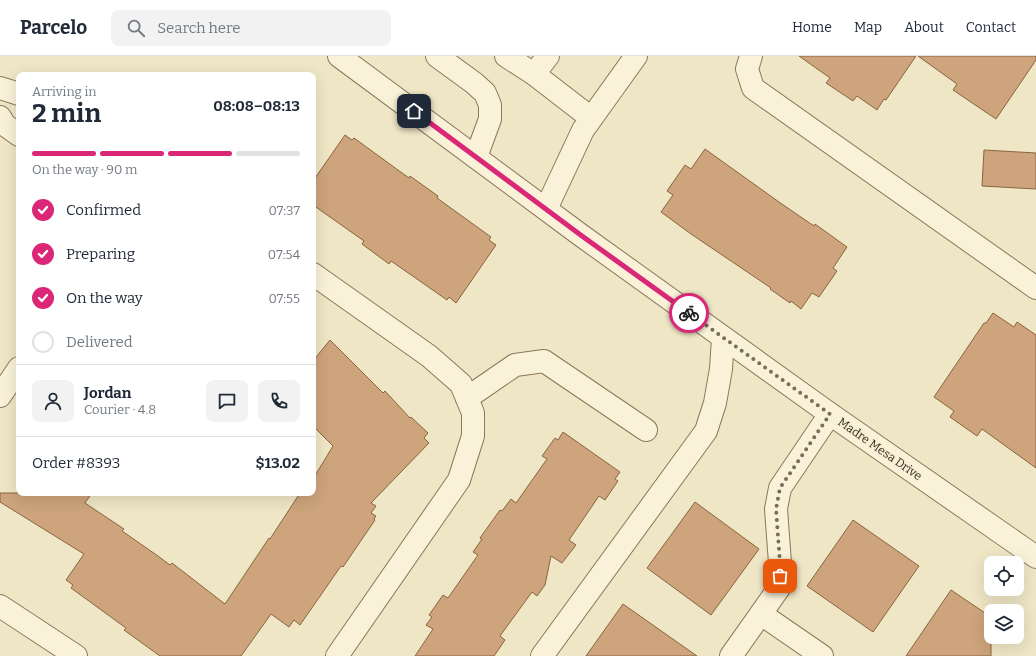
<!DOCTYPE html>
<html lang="en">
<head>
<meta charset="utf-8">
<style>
  :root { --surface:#fff; --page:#f2f2f3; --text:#1f2937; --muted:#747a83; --line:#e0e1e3; --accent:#db2777 }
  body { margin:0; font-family:Bitter,serif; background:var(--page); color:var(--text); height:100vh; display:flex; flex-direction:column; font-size:15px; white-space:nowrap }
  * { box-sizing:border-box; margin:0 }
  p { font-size:13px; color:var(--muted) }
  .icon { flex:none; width:22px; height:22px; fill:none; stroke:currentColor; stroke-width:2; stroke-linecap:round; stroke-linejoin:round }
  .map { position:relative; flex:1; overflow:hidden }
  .details { position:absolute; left:16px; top:16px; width:300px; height:424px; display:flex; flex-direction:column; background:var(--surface); border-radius:8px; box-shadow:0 4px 16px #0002 }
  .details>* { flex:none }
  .fabs { position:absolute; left:984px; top:500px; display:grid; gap:8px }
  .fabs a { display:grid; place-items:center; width:40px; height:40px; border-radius:8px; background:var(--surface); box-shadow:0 4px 16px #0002; font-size:20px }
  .pin { position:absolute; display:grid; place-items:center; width:34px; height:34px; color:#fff; margin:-17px; border-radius:8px; box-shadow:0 2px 6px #0006 }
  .courier { position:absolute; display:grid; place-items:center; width:40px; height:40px; margin:-20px; border:3px solid #db2777; border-radius:50%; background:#fff; color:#222; box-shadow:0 1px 5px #0007 }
  .headline em { font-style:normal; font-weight:700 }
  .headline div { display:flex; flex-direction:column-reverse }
  .headline { display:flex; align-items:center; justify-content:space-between; height:68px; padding:0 16px }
  h1 { font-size:26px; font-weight:700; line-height:30px }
  .bar { display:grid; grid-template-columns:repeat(4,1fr); gap:6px 4px; align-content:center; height:48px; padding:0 16px }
  .bar i { height:5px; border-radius:3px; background:var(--line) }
  .bar .selected { background:var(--accent) }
  .bar p { grid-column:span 4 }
  .line { display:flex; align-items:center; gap:10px; padding:0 16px; border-top:1px solid var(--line) }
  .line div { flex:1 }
  .round { display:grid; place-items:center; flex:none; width:42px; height:42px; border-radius:8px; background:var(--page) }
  ol { padding:0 16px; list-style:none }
  li { display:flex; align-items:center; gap:12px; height:44px }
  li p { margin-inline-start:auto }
  li .icon { padding:4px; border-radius:50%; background:var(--accent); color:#fff; stroke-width:4 }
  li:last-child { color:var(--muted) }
  li i { width:22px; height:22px; border:2px solid var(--line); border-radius:50% }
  header { display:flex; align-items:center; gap:24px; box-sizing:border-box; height:56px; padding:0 20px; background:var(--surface); border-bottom:1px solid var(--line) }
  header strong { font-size:19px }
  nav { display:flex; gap:22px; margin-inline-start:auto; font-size:14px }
  .search { width:280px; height:36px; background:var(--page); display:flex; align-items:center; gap:10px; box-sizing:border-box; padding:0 14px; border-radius:8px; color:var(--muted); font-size:15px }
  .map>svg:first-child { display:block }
  .building { fill:#cda47b; stroke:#8a6440 }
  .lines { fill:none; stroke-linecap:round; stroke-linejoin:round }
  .minor-casing { stroke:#8a785b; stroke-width:24 }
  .minor { stroke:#f9f2d9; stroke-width:22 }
  .done { stroke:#796e59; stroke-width:4; stroke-dasharray:0 7.2 }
  .route { stroke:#db2777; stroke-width:5 }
  .labels { text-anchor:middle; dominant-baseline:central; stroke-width:3.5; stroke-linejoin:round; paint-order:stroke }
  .street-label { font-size:12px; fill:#3a2e1f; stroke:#f6efd5 }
</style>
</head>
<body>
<header>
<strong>Parcelo</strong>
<div class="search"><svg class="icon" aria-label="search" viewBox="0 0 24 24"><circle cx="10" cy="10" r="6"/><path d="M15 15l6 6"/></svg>Search here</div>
<nav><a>Home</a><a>Map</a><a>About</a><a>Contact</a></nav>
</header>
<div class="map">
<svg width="1036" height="600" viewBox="0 0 1036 600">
  <rect width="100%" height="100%" fill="#efe6c5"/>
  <!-- building -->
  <g class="building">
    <path d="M 799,0 L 916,0 L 886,44 L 884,43 L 877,54 L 857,40 L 853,45 L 826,27 L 830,22 Z"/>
    <path d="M 918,0 L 1036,0 L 1036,4 L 996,63 L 953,34 L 957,28 Z"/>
    <path d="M 345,79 L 352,84 L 354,82 L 409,122 L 410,120 L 438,140 L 437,142 L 491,181 L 489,184 L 496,189 L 456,247 L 449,241 L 447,244 L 404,214 L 391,205 L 389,208 L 362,188 L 364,185 L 313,149 L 313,125 Z"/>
    <path d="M 705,93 L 779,146 L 814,170 L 815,168 L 847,191 L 833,212 L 837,215 L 819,241 L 812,237 L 801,253 L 791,245 L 790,247 L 770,233 L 771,232 L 691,178 L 661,156 L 673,139 L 667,135 L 685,109 L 691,113 Z"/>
    <path d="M 984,94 L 1036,97 L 1036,133 L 982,130 Z"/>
    <path d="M 993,257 L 1014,271 L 1017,266 L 1036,279 L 1036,412 L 982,373 L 977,380 L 950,361 L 954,355 L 934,341 L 984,267 L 986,267 Z"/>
    <path d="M 330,284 L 383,337 L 385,335 L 410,362 L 411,361 L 428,377 L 424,382 L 429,387 L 371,447 L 376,450 L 371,457 L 376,460 L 374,463 L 375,464 L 343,511 L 341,510 L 300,569 L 294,564 L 289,571 L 271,558 L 241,600 L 160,600 L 124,574 L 126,572 L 71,532 L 73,529 L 66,524 L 84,498 L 0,446 L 0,437 L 92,437 L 85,447 L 124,473 L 122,475 L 158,500 L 170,509 L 172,507 L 225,548 L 269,482 L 270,483 L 300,437 L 313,437 L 313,423 L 333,390 L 313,370 L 313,305 Z"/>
    <path d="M 563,376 L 620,416 L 615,423 L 618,425 L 605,444 L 599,440 L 569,484 L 576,489 L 562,507 L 551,500 L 545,529 L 537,540 L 532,536 L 500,580 L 505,584 L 494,600 L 415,600 L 433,573 L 426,569 L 432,561 L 429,559 L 443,539 L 448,542 L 478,499 L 473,496 L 482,483 L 480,482 L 500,454 L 502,455 L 511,443 L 516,447 L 547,403 L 542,400 L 555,382 L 558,384 Z"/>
    <path d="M 695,446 L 759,493 L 711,559 L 647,512 Z"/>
    <path d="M 853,464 L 919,510 L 873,576 L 807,530 Z"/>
    <path d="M 951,534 L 991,561 L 991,600 L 906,600 Z"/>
    <path d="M 623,548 L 697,600 L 586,600 Z"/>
  </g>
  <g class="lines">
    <!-- minor casing -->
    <g class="minor-casing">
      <g id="minor">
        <path d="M 339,0 L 582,180 L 830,358 L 1036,501"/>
        <path d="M 437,0 L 474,27 L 485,37 L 490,49 L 490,63 L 476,101"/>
        <path d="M 506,0 L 534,18 L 548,0"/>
        <path d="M 751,0 L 747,13 L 753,32 L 1036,232"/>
        <path d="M 534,18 L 591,62"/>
        <path d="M 0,32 L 19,38"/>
        <path d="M 0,61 L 5,69 L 19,79"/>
        <path d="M 546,153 L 583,74 L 636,0"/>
        <path d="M 313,218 L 429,300 L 461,328 L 473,357 L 473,380 L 459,424 L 337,600"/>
        <path d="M 0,340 L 19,312"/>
        <path d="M 467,342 L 515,309 L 544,305 L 646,374"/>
        <path d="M 0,550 L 76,600"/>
        <path d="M 761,558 L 822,600"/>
        <path d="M 542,600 L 706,375 L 715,347 L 721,313 L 723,282"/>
        <path d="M 731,600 L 779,532 L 780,507 L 776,453 L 780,432 L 830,358"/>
      </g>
    </g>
    <!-- minor -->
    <use href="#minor" class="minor"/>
  </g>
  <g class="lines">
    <!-- done -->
    <path class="done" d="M 689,257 L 830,358 L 780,432 L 776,453 L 780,507 L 780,520"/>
    <!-- route -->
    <path class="route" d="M 414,55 L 582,180 L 689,257"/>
  </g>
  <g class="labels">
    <!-- street labels -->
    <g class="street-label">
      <text transform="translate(880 393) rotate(35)">Madre Mesa Drive</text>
    </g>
  </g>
</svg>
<div class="fabs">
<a><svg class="icon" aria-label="locate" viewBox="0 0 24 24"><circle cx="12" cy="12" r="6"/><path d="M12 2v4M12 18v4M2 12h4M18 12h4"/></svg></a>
<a><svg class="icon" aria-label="layers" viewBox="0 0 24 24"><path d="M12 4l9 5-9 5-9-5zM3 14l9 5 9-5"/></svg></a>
</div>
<div class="pin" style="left:780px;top:520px;background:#ea580c"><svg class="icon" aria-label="bag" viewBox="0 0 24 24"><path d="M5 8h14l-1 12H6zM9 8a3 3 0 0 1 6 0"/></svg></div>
<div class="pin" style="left:414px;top:55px;background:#1f2937"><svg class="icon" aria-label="home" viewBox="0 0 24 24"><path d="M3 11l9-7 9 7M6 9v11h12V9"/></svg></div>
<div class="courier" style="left:689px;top:257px"><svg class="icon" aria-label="bike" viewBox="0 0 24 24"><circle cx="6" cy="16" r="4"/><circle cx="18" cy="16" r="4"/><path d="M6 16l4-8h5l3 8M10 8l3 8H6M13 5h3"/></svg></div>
<section class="details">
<div class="headline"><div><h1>2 min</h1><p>Arriving in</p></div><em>08:08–08:13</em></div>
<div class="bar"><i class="selected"></i><i class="selected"></i><i class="selected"></i><i></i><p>On the way · 90 m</p></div>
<ol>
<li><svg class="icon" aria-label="check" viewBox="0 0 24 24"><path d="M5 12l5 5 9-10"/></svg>Confirmed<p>07:37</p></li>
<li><svg class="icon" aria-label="check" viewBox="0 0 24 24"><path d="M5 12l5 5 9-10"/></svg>Preparing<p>07:54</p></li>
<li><svg class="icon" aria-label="check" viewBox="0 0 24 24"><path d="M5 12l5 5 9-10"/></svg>On the way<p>07:55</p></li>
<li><i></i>Delivered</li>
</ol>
<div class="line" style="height:72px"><a class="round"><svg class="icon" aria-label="person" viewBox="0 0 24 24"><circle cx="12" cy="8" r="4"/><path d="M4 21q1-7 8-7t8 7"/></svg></a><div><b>Jordan</b><p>Courier · 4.8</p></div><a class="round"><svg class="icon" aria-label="chat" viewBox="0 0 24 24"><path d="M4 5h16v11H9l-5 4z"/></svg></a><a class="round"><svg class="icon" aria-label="phone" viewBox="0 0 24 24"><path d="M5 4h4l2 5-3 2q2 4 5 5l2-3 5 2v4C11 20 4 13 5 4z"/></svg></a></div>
<div class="line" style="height:52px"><div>Order #8393</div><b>$13.02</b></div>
</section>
</div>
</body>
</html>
